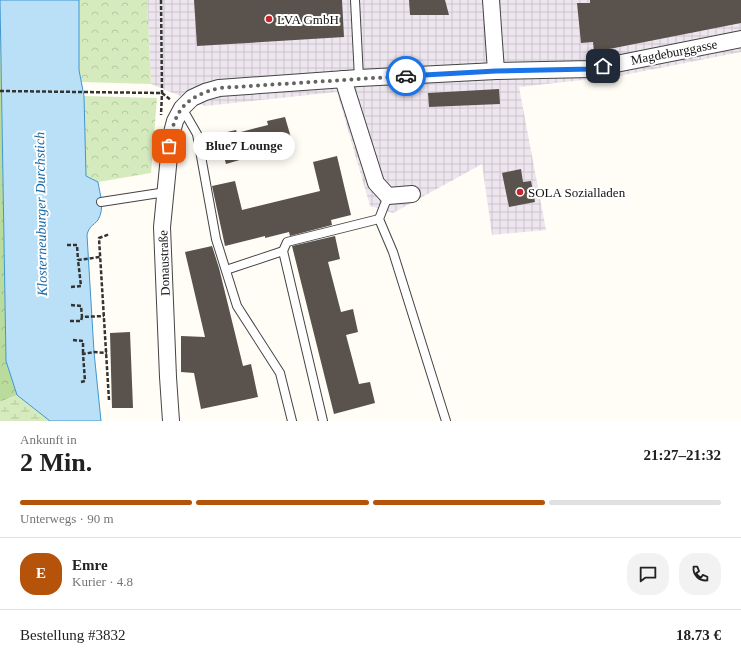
<!DOCTYPE html>
<html lang="de">
<head>
<meta charset="utf-8">
<style>
  :root { --surface:#fff; --page:#f2f2f2; --text:#222; --muted:#767676; --line:#e0e0e0; --accent:#b45309 }
  body { margin:0; font-family:Georgia,serif; background:var(--page); color:var(--text); height:100vh; display:flex; flex-direction:column; font-size:15px; white-space:nowrap }
  * { box-sizing:border-box; margin:0 }
  p { font-size:13px; color:var(--muted) }
  .icon { flex:none; width:22px; height:22px; fill:none; stroke:currentColor; stroke-width:2; stroke-linecap:round; stroke-linejoin:round }
  .map { position:relative; height:421px; overflow:hidden }
  .drawer { display:flex; flex-direction:column; background:var(--surface); flex:1 }
  .drawer>* { flex:none }
  .pin { position:absolute; display:grid; place-items:center; width:34px; height:34px; color:#fff; margin:-17px; border-radius:8px; box-shadow:0 2px 6px #0006 }
  .courier { position:absolute; display:grid; place-items:center; width:40px; height:40px; margin:-20px; border:3px solid #1a73e8; border-radius:50%; background:#fff; color:#222; box-shadow:0 1px 5px #0007 }
  .bubble { position:absolute; height:28px; border-radius:14px; background:var(--surface); box-shadow:0 2px 10px #0003; font-size:13px; font-weight:700; line-height:28px; text-align:center }
  .headline em { font-style:normal; font-weight:700 }
  .headline div { display:flex; flex-direction:column-reverse }
  .headline { display:flex; align-items:center; justify-content:space-between; height:68px; padding:0 20px }
  h1 { font-size:26px; font-weight:700; line-height:30px }
  .bar { display:grid; grid-template-columns:repeat(4,1fr); gap:6px 4px; align-content:center; height:48px; padding:0 20px }
  .bar i { height:5px; border-radius:3px; background:var(--line) }
  .bar .selected { background:var(--accent) }
  .bar p { grid-column:span 4 }
  .line { display:flex; align-items:center; gap:10px; padding:0 20px; border-top:1px solid var(--line) }
  .line div { flex:1 }
  .round { display:grid; place-items:center; flex:none; width:42px; height:42px; border-radius:16px; background:var(--page) }
  .map>svg:first-child { display:block }
  .industrial { fill:url(#industrial-grid) }
  .forest { fill:url(#forest-crowns) }
  .wetland { fill:url(#wetland-marsh) }
  .park { fill:url(#park-crowns) }
  .water { fill:#b9e0f7; stroke:#3f96cf }
  .building { fill:#5a524d }
  .lines { fill:none; stroke-linecap:round; stroke-linejoin:round }
  .lane-casing { stroke:#444; stroke-width:10 }
  .street-casing { stroke:#444; stroke-width:18 }
  .path { stroke:#333; stroke-width:2.5; stroke-dasharray:4 2; stroke-linecap:butt }
  .lane { stroke:#fff; stroke-width:8 }
  .street { stroke:#fff; stroke-width:16 }
  .done { stroke:#646461; stroke-width:4; stroke-dasharray:0 7.2 }
  .route { stroke:#1a73e8; stroke-width:5 }
  .poi-dot { fill:#c4262e; stroke:#fff; stroke-width:1.5 }
  .labels { text-anchor:middle; dominant-baseline:central; stroke-width:4; stroke-linejoin:round; paint-order:stroke }
  .poi-label { font-size:13px; fill:#111; stroke:#fff; text-anchor:start }
  .street-label { font-size:13px; fill:#111; stroke:#fff }
  .water-label { font-size:14px; font-style:italic; fill:#1768a6; stroke:#fff }
</style>
</head>
<body>
<div class="map">
<svg width="741" height="421" viewBox="0 0 741 421">
  <defs>
    <pattern id="industrial-grid" width="8" height="8" patternUnits="userSpaceOnUse"><rect width="8" height="8" fill="#eee6ef"/><path d="M0 4h8M4 0v8" fill="none" stroke="#cbc4cc"/></pattern>
    <pattern id="forest-crowns" width="20" height="18" patternUnits="userSpaceOnUse"><rect width="20" height="18" fill="#b9dc9c"/><path d="M2 6a3 3 0 1 1 6 0M12 15a3 3 0 1 1 6 0" fill="none" stroke="#9ebc85"/></pattern>
    <pattern id="wetland-marsh" width="20" height="14" patternUnits="userSpaceOnUse"><rect width="20" height="14" fill="#d5ebbd"/><path d="M1 5h8M5 5V1M11 12h8M15 12V8" fill="none" stroke="#b6c8a1"/></pattern>
    <pattern id="park-crowns" width="20" height="18" patternUnits="userSpaceOnUse"><rect width="20" height="18" fill="#d5ebbd"/><path d="M2 6a3 3 0 1 1 6 0M12 15a3 3 0 1 1 6 0" fill="none" stroke="#b6c8a1"/></pattern>
  </defs>
  <rect width="100%" height="100%" fill="#fffdf5"/>
  <!-- industrial -->
  <path class="industrial" d="M 147,0 L 741,0 L 741,52 L 619,76 L 519,87 L 546,230 L 492,235 L 482,164 L 393,213 L 370,206 L 337,92 L 205,106 L 151,84 Z"/>
  <!-- forest -->
  <path class="forest" d="M 0,18 L 6,361 L 17,395 L 0,402 Z"/>
  <!-- wetland -->
  <path class="wetland" d="M 17,395 L 50,421 L 0,421 L 0,402 Z"/>
  <!-- park -->
  <g class="park">
    <path d="M 79,0 L 147,0 L 151,84 L 81,82 L 79,70 Z"/>
    <path d="M 84,96 L 157,98 L 151,173 L 98,182 L 86,176 Z"/>
  </g>
  <!-- water -->
  <path class="water" d="M 0,0 L 79,0 L 79,70 L 84,96 L 86,176 L 98,182 C 100,195 105,208 98,220 C 93,226 89,226 87,235 L 94,352 L 101,421 L 50,421 L 17,395 L 6,361 Z"/>
  <!-- building -->
  <g class="building">
    <path d="M 194,0 L 342,0 L 344,37 L 197,46 Z"/>
    <path d="M 409,0 L 445,0 L 449,15 L 410,15 Z"/>
    <path d="M 590,0 L 741,0 L 741,23 L 594,52 L 593,42 L 581,43 L 577,3 L 590,3 Z"/>
    <path d="M 499,89 L 500,104 L 429,107 L 428,93 Z"/>
    <path d="M 285,117 L 294,148 L 275,153 L 273,145 L 242,153 L 243,159 L 226,164 L 218,134 L 236,130 L 237,133 L 268,125 L 267,121 Z"/>
    <path d="M 337,156 L 351,215 L 331,220 L 332,225 L 290,236 L 289,232 L 265,238 L 265,236 L 225,246 L 212,186 L 235,181 L 242,210 L 320,191 L 313,162 Z"/>
    <path d="M 521,169 L 523,182 L 531,181 L 535,202 L 509,207 L 502,173 Z"/>
    <path d="M 335,236 L 340,259 L 328,262 L 341,312 L 353,309 L 358,332 L 346,335 L 359,384 L 370,382 L 375,403 L 334,414 L 292,246 Z"/>
    <path d="M 212,246 L 219,268 L 243,366 L 251,364 L 258,397 L 201,409 L 194,373 L 181,372 L 181,336 L 205,337 L 185,252 Z"/>
    <path d="M 130,332 L 133,408 L 112,408 L 110,333 Z"/>
  </g>
  <g class="lines">
    <!-- lane casing -->
    <g class="lane-casing">
      <g id="lane">
        <path d="M 355,0 L 359,78"/>
        <path d="M 182,108 L 197,134 L 216,239 L 237,306 L 280,373 L 292,421"/>
        <path d="M 388,196 L 379,219 L 393,252 L 446,421"/>
        <path d="M 101,202 L 166,192"/>
        <path d="M 283,251 L 287,242 L 379,219"/>
        <path d="M 226,270 L 283,251 L 323,421"/>
      </g>
    </g>
    <!-- street casing -->
    <g class="street-casing">
      <g id="street">
        <path d="M 491,0 L 496,71"/>
        <path d="M 343,79 L 376,183 L 388,196 L 412,194"/>
        <path d="M 171,421 L 168,377 L 162,227 L 171,136 L 175,121 L 182,108 L 192,98 L 205,92 L 219,88 L 359,78 L 496,71 L 591,69 L 741,39"/>
      </g>
    </g>
    <!-- path -->
    <g class="path">
      <path d="M 161,0 L 162,93 L 161,115"/>
      <path d="M 0,91 L 162,93"/>
      <path d="M 162,93 L 171,100"/>
      <path d="M 67,245 L 77,245 L 78,260"/>
      <path d="M 71,287 L 81,286 L 78,260 L 100,257"/>
      <path d="M 71,305 L 81,306 L 82,317 L 104,316"/>
      <path d="M 70,321 L 81,321 L 82,317"/>
      <path d="M 73,340 L 83,341 L 83,354"/>
      <path d="M 81,382 L 85,381 L 83,354 L 94,352 L 107,353"/>
      <path d="M 109,400 L 99,238 L 110,234"/>
    </g>
    <!-- lane -->
    <use href="#lane" class="lane"/>
    <!-- street -->
    <use href="#street" class="street"/>
  </g>
  <g class="lines">
    <!-- done -->
    <path class="done" d="M 169,146 C 174,111 184,97 219,88 L 406,76"/>
    <!-- route -->
    <path class="route" d="M 406,76 L 496,71 L 591,69 L 603,66"/>
  </g>
  <!-- markers -->
  <g class="poi-dot">
    <circle cx="269" cy="19" r="4"/>
    <circle cx="520" cy="192" r="4"/>
  </g>
  <g class="labels">
    <!-- poi labels -->
    <g class="poi-label">
      <text x="277" y="19">LVA GmbH</text>
      <text x="528" y="192">SOLA Sozialladen</text>
    </g>
    <!-- street labels -->
    <g class="street-label">
      <text transform="translate(674 52) rotate(-11)">Magdeburggasse</text>
      <text transform="translate(164 263) rotate(-92)">Donaustraße</text>
    </g>
    <!-- water labels -->
    <g class="water-label">
      <text transform="translate(41 214) rotate(-91)">Klosterneuburger Durchstich</text>
    </g>
  </g>
</svg>
<div class="pin" style="left:169px;top:146px;background:#ea580c"><svg class="icon" aria-label="bag" viewBox="0 0 24 24"><path d="M5 8h14l-1 12H6zM9 8a3 3 0 0 1 6 0"/></svg></div>
<div class="pin" style="left:603px;top:66px;background:#1f2937"><svg class="icon" aria-label="home" viewBox="0 0 24 24"><path d="M3 11l9-7 9 7M6 9v11h12V9"/></svg></div>
<div class="courier" style="left:406px;top:76px"><svg class="icon" aria-label="car" viewBox="0 0 24 24"><path d="M5 17H2v-5l4-1 3-4h7l3 4 3 1v5h-3M9 17h6M6 11h13"/><circle cx="7" cy="17" r="2"/><circle cx="17" cy="17" r="2"/></svg></div>
<div class="bubble" style="left:193px;top:132px;width:102px">Blue7 Lounge</div>
</div>
<section class="drawer">
<div class="headline"><div><h1>2 Min.</h1><p>Ankunft in</p></div><em>21:27–21:32</em></div>
<div class="bar"><i class="selected"></i><i class="selected"></i><i class="selected"></i><i></i><p>Unterwegs · 90 m</p></div>
<div class="line" style="height:72px"><b class="round" style="background:var(--accent);color:#fff">E</b><div><b>Emre</b><p>Kurier · 4.8</p></div><a class="round"><svg class="icon" aria-label="chat" viewBox="0 0 24 24"><path d="M4 5h16v11H9l-5 4z"/></svg></a><a class="round"><svg class="icon" aria-label="phone" viewBox="0 0 24 24"><path d="M5 4h4l2 5-3 2q2 4 5 5l2-3 5 2v4C11 20 4 13 5 4z"/></svg></a></div>
<div class="line" style="height:52px"><div>Bestellung #3832</div><b>18.73 €</b></div>
</section>
</body>
</html>
